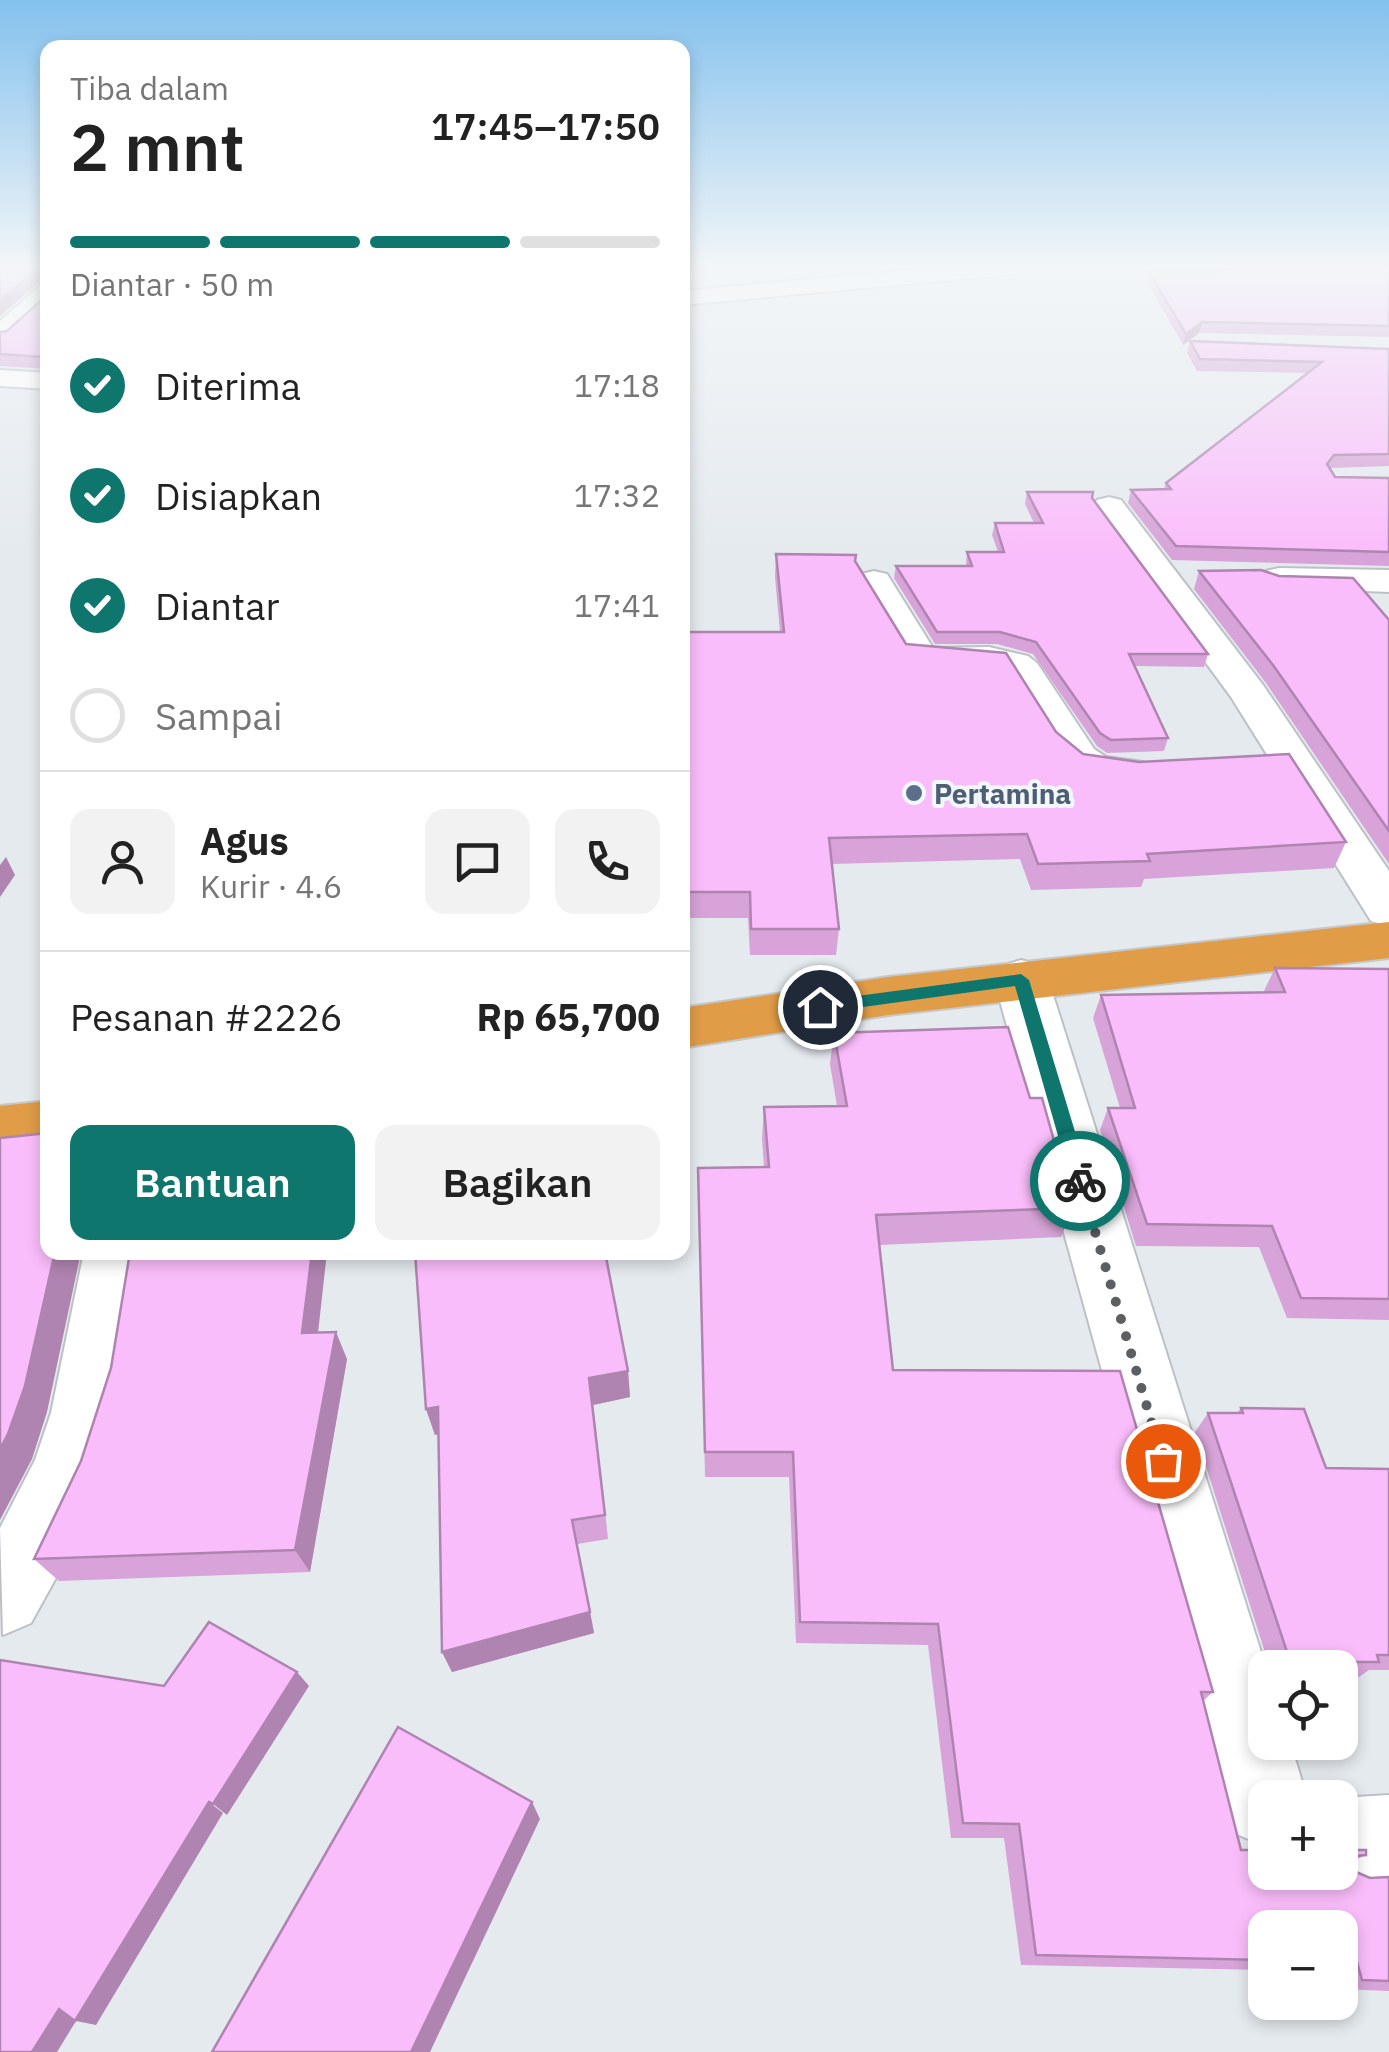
<!DOCTYPE html>
<html lang="id">
<head>
<meta charset="utf-8">
<style>
  :root { --surface:#fff; --page:#f2f2f2; --text:#222; --muted:#767676; --line:#e0e0e0; --accent:#0f766e }
  body { margin:0; font-family:"IBM Plex Sans",sans-serif; background:var(--page); color:var(--text); height:100vh; display:flex; flex-direction:column; font-size:38px; white-space:nowrap }
  * { box-sizing:border-box; margin:0 }
  p { font-size:32px; color:var(--muted) }
  .icon { flex:none; width:55px; height:55px; fill:none; stroke:currentColor; stroke-width:2; stroke-linecap:round; stroke-linejoin:round }
  .map { position:relative; flex:1; overflow:hidden }
  .sheet { position:absolute; left:40px; top:40px; width:650px; height:1220px; display:flex; flex-direction:column; background:var(--surface); border-radius:20px; box-shadow:0 5px 15px #0003 }
  .sheet>* { flex:none }
  .tools { position:absolute; left:1248px; top:1650px; display:grid; gap:20px }
  .tools a { display:grid; place-items:center; width:110px; height:110px; border-radius:20px; background:var(--surface); box-shadow:0 5px 15px #0003; font-size:50px }
  .pin { position:absolute; display:grid; place-items:center; width:85px; height:85px; color:#fff; margin:-42px; border:5px solid #fff; border-radius:50%; box-shadow:0 2px 10px #0007 }
  .courier { position:absolute; display:grid; place-items:center; width:100px; height:100px; margin:-50px; border:8px solid #0f766e; border-radius:50%; background:#fff; color:#222; box-shadow:0 2px 12px #0007 }
  .overview em { font-style:normal; font-weight:600 }
  .overview div { display:flex; flex-direction:column-reverse }
  .overview { display:flex; align-items:center; justify-content:space-between; height:170px; padding:0 30px }
  h1 { font-size:65px; font-weight:600; line-height:75px }
  .bar { display:grid; grid-template-columns:repeat(4,1fr); gap:15px 10px; align-content:center; height:120px; padding:0 30px }
  .bar i { height:12px; border-radius:8px; background:var(--line) }
  .bar .selected { background:var(--accent) }
  .bar p { grid-column:span 4 }
  .line { display:flex; align-items:center; gap:25px; padding:0 30px; border-top:2px solid var(--line) }
  .line div { flex:1 }
  .round { display:grid; place-items:center; flex:none; width:105px; height:105px; border-radius:20px; background:var(--page) }
  ol { padding:0 30px; list-style:none }
  li { display:flex; align-items:center; gap:30px; height:110px }
  li p { margin-inline-start:auto }
  li .icon { padding:10px; border-radius:50%; background:var(--accent); color:#fff; stroke-width:4 }
  li:last-child { color:var(--muted) }
  li i { width:55px; height:55px; border:5px solid var(--line); border-radius:50% }
  .cta { display:flex; gap:20px; margin-top:auto; padding:20px 30px }
  .cta a { flex:1; height:115px; border-radius:20px; background:var(--accent); color:#fff; font-size:40px; font-weight:600; line-height:115px; text-align:center }
  .cta a+a { background:var(--page); color:var(--text) }
  .map>svg:first-child { display:block }
  .lines { fill:none; stroke-linecap:round; stroke-linejoin:round }
  .street-casing { stroke:#bcc1c6; stroke-width:4 }
  .highway-casing { stroke:#c6c7c7; stroke-width:4 }
  .street { fill:#fff; fill-rule:evenodd }
  .highway { fill:#e09c47; fill-rule:evenodd }
  .wall { fill:#d7a3d8 }
  .shaded-wall { fill:#af84b0 }
  .building { fill:#fabdfb; stroke:#af84b0; stroke-width:2.5 }
  .route { fill:#0f766e }
  .done { stroke:#5c5f62; stroke-width:10; stroke-dasharray:0 18 }
  .service-dot { fill:#5c6f8a; stroke:#f2f7fc; stroke-width:4 }
  .labels { text-anchor:middle; dominant-baseline:central; stroke-width:8; stroke-linejoin:round; paint-order:stroke }
  .service-label { font-size:28px; font-weight:bold; fill:#4e5e75; stroke:#f2f7fc; text-anchor:start }
</style>
</head>
<body>
<div class="map">
<svg width="1389" height="2052" viewBox="0 0 1389 2052">
  <rect width="100%" height="100%" fill="#e5eaef"/>
  <g class="lines">
    <!-- street casing -->
    <g class="street-casing">
      <g id="street">
        <path d="M 944,267 L 1028,267 L 1017,274 L 682,305 L 682,291 Z"/>
        <path d="M 48,284 L 48,305 L 9,340 L 0,343 L 0,321 L 40,286 Z"/>
        <path d="M 0,370 L 48,373 L 48,389 L 0,386 Z"/>
        <path d="M 1109,497 L 1121,500 L 1263,685 L 1389,871 L 1389,926 L 1371,921 L 1231,697 L 1092,507 L 1097,500 Z"/>
        <path d="M 1279,568 L 1389,570 L 1389,592 L 1266,587 L 1261,579 L 1266,571 Z"/>
        <path d="M 874,571 L 887,574 L 933,648 L 989,647 L 1028,656 L 1037,663 L 1094,749 L 1106,757 L 1143,762 L 1149,771 L 1143,780 C 1061,801 1043,736 1008,679 L 999,673 L 932,671 L 906,666 L 856,582 L 861,574 Z"/>
        <path d="M 1021,960 L 1040,966 L 1048,979 L 1266,1668 L 1265,1742 L 1290,1742 L 1307,1798 L 1265,1798 L 1265,1846 L 1234,1833 L 1221,1802 L 994,979 L 1002,966 Z"/>
        <path d="M 84,1252 L 148,1252 L 127,1393 L 99,1484 L 68,1556 L 31,1623 L 3,1635 L 0,1528 L 35,1460 L 51,1413 Z"/>
        <path d="M 1389,1795 L 1389,1885 L 1340,1887 L 1308,1874 L 1340,1872 L 1339,1798 Z"/>
      </g>
    </g>
    <!-- highway casing -->
    <g class="highway-casing">
      <g id="highway">
        <path d="M 1389,922 L 1389,958 L 888,1015 L 682,1048 L 682,1008 L 888,977 Z"/>
        <path d="M 48,1101 L 48,1147 L 0,1152 L 0,1106 Z"/>
      </g>
    </g>
    <!-- street -->
    <use href="#street" class="street"/>
    <!-- highway -->
    <use href="#highway" class="highway"/>
  </g>
  <!-- wall -->
  <g class="wall">
    <path d="M 0,267 L 48,267 L 48,369 L 0,366 L 0,332 L 7,331 L 46,296 L 47,281 L 39,282 L 0,316 Z"/>
    <path d="M 1389,267 L 1389,337 L 1199,333 L 1183,345 L 1147,282 L 1149,272 L 1207,272 Z"/>
    <path d="M 1190,341 L 1389,349 L 1389,466 L 1330,468 L 1335,477 L 1389,478 L 1389,566 L 1172,560 L 1128,503 L 1131,490 L 1164,489 L 1166,483 L 1307,373 L 1197,371 L 1187,353 Z"/>
    <path d="M 1027,492 L 1092,498 L 1208,654 L 1204,667 L 1135,666 L 1168,738 L 1164,751 L 1107,753 L 1097,746 L 1033,654 L 997,644 L 935,644 L 894,578 L 896,566 L 966,566 L 967,552 L 998,552 L 992,535 L 995,523 L 1034,523 L 1025,504 Z"/>
    <path d="M 776,554 L 856,561 L 906,644 L 1056,732 L 1083,754 L 1346,842 L 1334,868 L 1144,879 L 1141,887 L 1031,890 L 1020,859 L 831,864 L 839,929 L 836,955 L 750,955 L 748,918 L 682,918 L 682,632 L 780,632 L 775,577 Z"/>
    <path d="M 1199,571 L 1389,620 L 1389,864 L 1266,683 L 1194,589 Z"/>
    <path d="M 1275,968 L 1389,969 L 1389,1320 L 1287,1318 L 1259,1247 L 1136,1246 L 1100,1130 L 1108,1108 L 1120,1108 L 1093,1018 L 1101,995 L 1264,992 L 1264,991 Z"/>
    <path d="M 834,1033 L 1030,1098 L 1073,1208 L 1061,1237 L 879,1245 L 893,1370 L 1213,1692 L 1203,1701 L 1241,1850 L 1340,1872 L 1340,1850 L 1366,1855 L 1342,1866 L 1370,1878 L 1389,1877 L 1389,1991 L 1340,1989 L 1340,1928 L 1265,1928 L 1265,1970 L 1021,1965 L 1004,1838 L 951,1838 L 928,1645 L 796,1643 L 789,1477 L 705,1477 L 698,1168 L 764,1167 L 762,1138 L 764,1107 L 837,1106 L 830,1064 Z"/>
    <path d="M 318,1333 L 347,1359 L 310,1572 L 59,1581 L 34,1559 L 81,1461 L 111,1368 Z"/>
    <path d="M 628,1371 L 630,1397 L 593,1405 L 608,1539 L 577,1544 L 594,1633 L 452,1672 L 442,1652 L 438,1434 L 435,1435 L 426,1409 Z"/>
    <path d="M 1241,1408 L 1326,1468 L 1389,1469 L 1389,1670 L 1369,1670 L 1359,1677 L 1340,1677 L 1340,1668 L 1270,1668 L 1195,1432 L 1208,1413 L 1237,1413 Z"/>
  </g>
  <!-- shaded-wall -->
  <g class="shaded-wall">
    <path d="M 43,269 L 47,280 L 39,282 L 0,316 L 0,300 L 35,271 Z"/>
    <path d="M 1202,322 L 1199,333 L 1183,345 L 1186,334 Z"/>
    <path d="M 6,857 L 15,875 L 0,897 L 0,865 Z"/>
    <path d="M 55,1252 L 81,1252 L 47,1412 L 32,1459 L 0,1520 L 0,1449 Z"/>
    <path d="M 312,1252 L 327,1252 L 315,1360 L 302,1333 Z"/>
    <path d="M 336,1332 L 347,1359 L 310,1572 L 295,1550 Z"/>
    <path d="M 628,1371 L 630,1397 L 593,1405 L 608,1539 L 589,1378 Z"/>
    <path d="M 438,1407 L 447,1433 L 435,1435 L 426,1409 Z"/>
    <path d="M 590,1612 L 594,1633 L 452,1672 L 442,1652 Z"/>
    <path d="M 297,1672 L 309,1686 L 227,1815 L 213,1804 Z"/>
    <path d="M 209,1802 L 223,1813 L 96,2025 L 76,2021 L 57,2052 L 32,2052 L 59,2009 Z"/>
    <path d="M 532,1802 L 540,1819 L 430,2052 L 411,2052 Z"/>
  </g>
  <!-- building -->
  <g class="building">
    <path d="M 0,267 L 48,267 L 48,272 L 43,269 L 35,271 L 0,300 Z"/>
    <path d="M 1246,267 L 1389,267 L 1389,326 L 1202,322 L 1186,334 L 1149,272 L 1207,272 Z"/>
    <path d="M 48,278 L 48,363 L 44,357 L 0,354 L 0,332 L 7,331 L 46,296 Z"/>
    <path d="M 1190,341 L 1389,349 L 1389,454 L 1334,455 L 1327,464 L 1335,477 L 1389,478 L 1389,552 L 1176,546 L 1131,490 L 1171,489 L 1166,483 L 1322,362 L 1200,359 Z"/>
    <path d="M 1027,492 L 1093,492 L 1092,498 L 1208,654 L 1129,654 L 1168,738 L 1111,740 L 1100,733 L 1036,642 L 1000,632 L 937,632 L 896,566 L 972,566 L 967,552 L 1004,552 L 995,523 L 1043,523 Z"/>
    <path d="M 776,554 L 856,555 L 855,561 L 906,644 L 1006,653 L 1056,732 L 1083,754 L 1139,762 L 1289,754 L 1346,842 L 1147,854 L 1150,861 L 1038,864 L 1027,834 L 829,838 L 839,929 L 751,929 L 750,892 L 682,892 L 682,632 L 784,632 Z"/>
    <path d="M 1261,570 L 1279,576 L 1353,578 L 1389,620 L 1389,831 L 1273,665 L 1199,571 Z"/>
    <path d="M 1275,968 L 1389,969 L 1389,1299 L 1301,1298 L 1272,1226 L 1147,1224 L 1108,1108 L 1135,1108 L 1101,995 L 1285,992 Z"/>
    <path d="M 1008,1027 L 1030,1098 L 1042,1098 L 1073,1208 L 876,1215 L 893,1370 L 1120,1371 L 1213,1692 L 1201,1692 L 1241,1850 L 1265,1850 L 1265,1872 L 1340,1872 L 1340,1865 L 1370,1878 L 1389,1877 L 1389,1981 L 1362,1980 L 1357,1962 L 1340,1962 L 1340,1928 L 1265,1928 L 1265,1960 L 1036,1955 L 1019,1824 L 963,1823 L 938,1624 L 800,1622 L 793,1452 L 705,1452 L 698,1168 L 769,1167 L 764,1107 L 847,1106 L 834,1033 Z"/>
    <path d="M 48,1133 L 48,1252 L 55,1252 L 25,1386 L 8,1434 L 0,1449 L 0,1138 Z"/>
    <path d="M 130,1252 L 312,1252 L 302,1333 L 336,1332 L 295,1550 L 34,1559 L 81,1461 L 111,1368 Z"/>
    <path d="M 415,1252 L 605,1252 L 628,1371 L 589,1378 L 605,1515 L 572,1520 L 590,1612 L 442,1652 L 438,1407 L 426,1409 Z"/>
    <path d="M 1241,1408 L 1304,1409 L 1326,1468 L 1389,1469 L 1389,1655 L 1377,1655 L 1379,1662 L 1311,1662 L 1312,1668 L 1287,1668 L 1287,1652 L 1208,1413 L 1243,1413 Z"/>
    <path d="M 209,1622 L 297,1672 L 213,1804 L 209,1802 L 75,2021 L 59,2009 L 32,2052 L 0,2052 L 0,1660 L 164,1686 Z"/>
    <path d="M 398,1727 L 532,1802 L 411,2052 L 212,2052 Z"/>
    <path d="M 1340,1850 L 1366,1850 L 1366,1855 L 1340,1857 Z"/>
  </g>
  <!-- sky -->
  <linearGradient id="sky" x2="0" y2="1"><stop stop-color="#83c1ed"/><stop offset="0.48" stop-color="#f3f6f8"/><stop offset="1" stop-color="#f3f6f8" stop-opacity="0"/></linearGradient>
  <rect width="1389" height="554" fill="url(#sky)"/>
  <!-- route -->
  <path class="route" d="M 1021,974 L 1029,980 L 1090,1181 L 1080,1189 L 1071,1181 L 1015,986 L 820,1013 L 812,1007 L 820,1001 Z"/>
  <g class="lines">
    <!-- done -->
    <path class="done" d="M 1080,1181 L 1163,1461"/>
  </g>
  <!-- markers -->
  <circle class="service-dot" cx="914" cy="793" r="10"/>
  <g class="labels">
    <!-- service labels -->
    <g class="service-label">
      <text x="934" y="793">Pertamina</text>
    </g>
  </g>
</svg>
<div class="tools">
<a><svg class="icon" aria-label="locate" viewBox="0 0 24 24"><circle cx="12" cy="12" r="6"/><path d="M12 2v4M12 18v4M2 12h4M18 12h4"/></svg></a>
<a>+</a>
<a>−</a>
</div>
<div class="pin" style="left:1163px;top:1461px;background:#ea580c"><svg class="icon" aria-label="bag" viewBox="0 0 24 24"><path d="M5 8h14l-1 12H6zM9 8a3 3 0 0 1 6 0"/></svg></div>
<div class="pin" style="left:820px;top:1007px;background:#1f2937"><svg class="icon" aria-label="home" viewBox="0 0 24 24"><path d="M3 11l9-7 9 7M6 9v11h12V9"/></svg></div>
<div class="courier" style="left:1080px;top:1181px"><svg class="icon" aria-label="bike" viewBox="0 0 24 24"><circle cx="6" cy="16" r="4"/><circle cx="18" cy="16" r="4"/><path d="M6 16l4-8h5l3 8M10 8l3 8H6M13 5h3"/></svg></div>
<section class="sheet">
<div class="overview"><div><h1>2 mnt</h1><p>Tiba dalam</p></div><em>17:45–17:50</em></div>
<div class="bar"><i class="selected"></i><i class="selected"></i><i class="selected"></i><i></i><p>Diantar · 50 m</p></div>
<ol>
<li><svg class="icon" aria-label="check" viewBox="0 0 24 24"><path d="M5 12l5 5 9-10"/></svg>Diterima<p>17:18</p></li>
<li><svg class="icon" aria-label="check" viewBox="0 0 24 24"><path d="M5 12l5 5 9-10"/></svg>Disiapkan<p>17:32</p></li>
<li><svg class="icon" aria-label="check" viewBox="0 0 24 24"><path d="M5 12l5 5 9-10"/></svg>Diantar<p>17:41</p></li>
<li><i></i>Sampai</li>
</ol>
<div class="line" style="height:180px"><a class="round"><svg class="icon" aria-label="person" viewBox="0 0 24 24"><circle cx="12" cy="8" r="4"/><path d="M4 21q1-7 8-7t8 7"/></svg></a><div><b>Agus</b><p>Kurir · 4.6</p></div><a class="round"><svg class="icon" aria-label="chat" viewBox="0 0 24 24"><path d="M4 5h16v11H9l-5 4z"/></svg></a><a class="round"><svg class="icon" aria-label="phone" viewBox="0 0 24 24"><path d="M5 4h4l2 5-3 2q2 4 5 5l2-3 5 2v4C11 20 4 13 5 4z"/></svg></a></div>
<div class="line" style="height:130px"><div>Pesanan #2226</div><b>Rp 65,700</b></div>
<div class="cta"><a>Bantuan</a><a>Bagikan</a></div>
</section>
</div>
</body>
</html>
